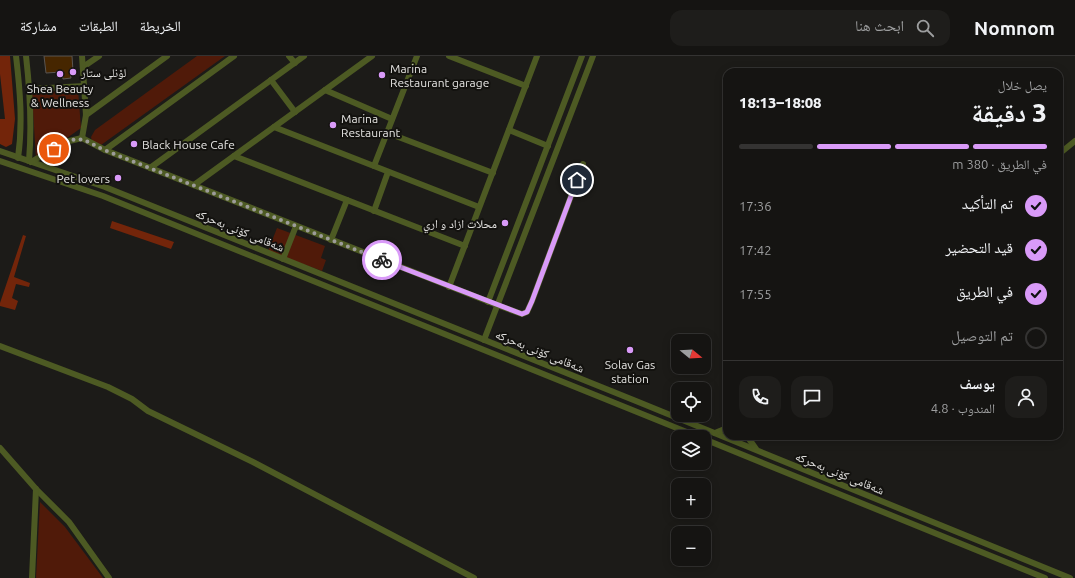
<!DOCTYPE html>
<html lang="ar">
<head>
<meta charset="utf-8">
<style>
  :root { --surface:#151412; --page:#1e1d1b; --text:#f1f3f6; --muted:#9d9e9f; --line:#343332; --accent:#d99af8 }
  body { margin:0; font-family:Ubuntu,"Noto Naskh Arabic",sans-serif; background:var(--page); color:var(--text); direction:rtl; height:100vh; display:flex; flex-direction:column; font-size:15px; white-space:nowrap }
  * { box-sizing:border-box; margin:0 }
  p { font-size:13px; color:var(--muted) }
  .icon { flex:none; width:22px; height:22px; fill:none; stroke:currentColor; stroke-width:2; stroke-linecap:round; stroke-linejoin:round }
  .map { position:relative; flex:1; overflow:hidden; direction:ltr }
  .side { position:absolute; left:723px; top:12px; width:340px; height:372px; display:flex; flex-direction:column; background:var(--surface); border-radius:12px; box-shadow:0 2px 10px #0003,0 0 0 1px var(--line); direction:rtl }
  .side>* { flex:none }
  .needle { width:26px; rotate:108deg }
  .fabs { position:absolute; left:671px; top:278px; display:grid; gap:8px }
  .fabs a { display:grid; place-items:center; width:40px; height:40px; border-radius:8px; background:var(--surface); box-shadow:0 2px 10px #0003,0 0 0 1px var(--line); font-size:20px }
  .pin { position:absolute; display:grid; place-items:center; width:34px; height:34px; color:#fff; margin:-17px; border:2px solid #fff; border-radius:50%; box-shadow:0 1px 4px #0007 }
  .courier { position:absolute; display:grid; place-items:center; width:40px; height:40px; margin:-20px; border:3px solid #d99af8; border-radius:50%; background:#fff; color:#222; box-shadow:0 1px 5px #0007 }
  .summary em { font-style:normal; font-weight:800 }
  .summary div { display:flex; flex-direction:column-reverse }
  .summary { display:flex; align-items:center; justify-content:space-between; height:68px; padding:0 16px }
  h1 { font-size:26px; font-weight:800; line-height:30px }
  .bar { display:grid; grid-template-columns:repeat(4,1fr); gap:6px 4px; align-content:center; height:48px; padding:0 16px }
  .bar i { height:5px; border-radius:3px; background:var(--line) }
  .bar .on { background:var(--accent) }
  .bar p { grid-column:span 4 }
  .line { display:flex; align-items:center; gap:10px; padding:0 16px; border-top:1px solid var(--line) }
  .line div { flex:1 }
  .round { display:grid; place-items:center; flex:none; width:42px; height:42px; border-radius:12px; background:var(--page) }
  ol { padding:0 16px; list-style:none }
  li { display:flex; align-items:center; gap:12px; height:44px }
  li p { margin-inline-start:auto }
  li .icon { padding:4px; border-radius:50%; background:var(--accent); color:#111; stroke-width:4 }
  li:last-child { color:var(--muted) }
  li i { width:22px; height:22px; border:2px solid var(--line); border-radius:50% }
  header { display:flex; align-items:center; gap:24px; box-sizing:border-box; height:56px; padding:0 20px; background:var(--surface); border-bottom:1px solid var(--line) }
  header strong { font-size:19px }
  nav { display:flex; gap:22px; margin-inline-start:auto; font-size:14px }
  .search { width:280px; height:36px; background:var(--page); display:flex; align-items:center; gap:10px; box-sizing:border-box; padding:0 14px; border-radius:12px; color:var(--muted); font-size:15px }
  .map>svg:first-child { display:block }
  .green { fill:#501a09 }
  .forest { fill:#73250a }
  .building { fill:#462600; stroke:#5a5653 }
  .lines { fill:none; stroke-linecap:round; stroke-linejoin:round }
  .minor { stroke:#4d5a23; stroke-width:6 }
  .done { stroke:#9d9c9a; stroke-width:4; stroke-dasharray:0 7.2 }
  .route { stroke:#d99af8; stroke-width:5 }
  .poi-dot { fill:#d99af8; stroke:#13120f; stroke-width:1.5 }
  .labels { text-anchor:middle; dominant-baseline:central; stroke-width:4; stroke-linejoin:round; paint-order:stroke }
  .poi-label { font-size:12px; fill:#e3e2e0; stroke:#13120f; text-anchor:start }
  .street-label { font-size:12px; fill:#e3e2e0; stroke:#13120f }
</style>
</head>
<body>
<header>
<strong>Nomnom</strong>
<div class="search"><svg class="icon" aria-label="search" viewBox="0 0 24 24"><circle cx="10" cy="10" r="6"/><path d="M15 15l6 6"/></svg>ابحث هنا</div>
<nav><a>الخريطة</a><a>الطبقات</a><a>مشاركة</a></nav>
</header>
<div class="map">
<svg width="1075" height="522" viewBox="0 0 1075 522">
  <rect width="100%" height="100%" fill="#1c1b18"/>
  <!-- green -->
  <g class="green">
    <path d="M 197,0 L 225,0 L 101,89 L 92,85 L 91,81 L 95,74 Z"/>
    <path d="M 78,34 L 81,72 L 36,104 L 32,37 Z"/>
    <path d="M 277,172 L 325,190 L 321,202 L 326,204 L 322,215 L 268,195 Z"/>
    <path d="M 40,446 L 65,471 L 103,522 L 36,522 Z"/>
  </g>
  <!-- forest -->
  <g class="forest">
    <path d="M 0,0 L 10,0 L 15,63 L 12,88 L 6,91 L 0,88 L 0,63 L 5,63 L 0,18 Z"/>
    <path d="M 112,165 L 174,186 L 171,193 L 110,172 Z"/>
    <path d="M 23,179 L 26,180 L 14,221 L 30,227 L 29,231 L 16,228 L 12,242 L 18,245 L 15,254 L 0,250 L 0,247 Z"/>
  </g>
  <!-- building -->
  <path class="building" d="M 44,0 L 72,0 L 73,15 L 70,15 L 71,22 L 63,23 L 62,16 L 46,17 Z"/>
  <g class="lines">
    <!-- minor -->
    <g class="minor">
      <path d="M 16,0 C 20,34 23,67 18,102"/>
      <path d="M 26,0 C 30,35 32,70 29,105"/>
      <path d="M 289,0 L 295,7"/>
      <path d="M 449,0 L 526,30"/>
      <path d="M 83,11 L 99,0"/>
      <path d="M 271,24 L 295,56"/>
      <path d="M 30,33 L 84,30"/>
      <path d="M 325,34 L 392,63"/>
      <path d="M 86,59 L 167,0"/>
      <path d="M 274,71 L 479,151"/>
      <path d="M 509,74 L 548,90"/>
      <path d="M 388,77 L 493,117"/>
      <path d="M 82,82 L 86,59 L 82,0"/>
      <path d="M 105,94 L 234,0"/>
      <path d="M 0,95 L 105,131 L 636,345 L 1070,522"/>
      <path d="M 1059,98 L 1075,85"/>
      <path d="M 234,100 L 465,190"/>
      <path d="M 0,105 L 103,140 L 699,381"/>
      <path d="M 31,106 L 65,86 L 82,82 L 105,94 L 497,249 L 522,258 L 527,256 L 532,245 L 583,108"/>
      <path d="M 374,110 L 417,0"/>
      <path d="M 150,112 L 304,0"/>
      <path d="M 194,129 L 372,0"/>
      <path d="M 374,155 L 388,116"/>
      <path d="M 331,184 L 347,144"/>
      <path d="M 283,203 L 296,170"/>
      <path d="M 449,231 L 537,0"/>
      <path d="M 488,246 L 582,0"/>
      <path d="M 484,284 L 593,0"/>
      <path d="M 0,290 L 108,331 L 132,343 L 148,355 L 253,406 L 474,522"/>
      <path d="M 715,377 L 727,372"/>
      <path d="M 747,380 L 756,393"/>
      <path d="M 704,383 L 1045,522"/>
      <path d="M 0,392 L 36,433 L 69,466 L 109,522"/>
      <path d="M 32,522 L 36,433"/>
    </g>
  </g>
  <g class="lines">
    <!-- done -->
    <path class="done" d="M 54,93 C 78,78 81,82 104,94 L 382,204"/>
    <!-- route -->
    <path class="route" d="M 382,204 L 522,258 L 527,256 L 532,245 L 577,124"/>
  </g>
  <!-- markers -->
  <g class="poi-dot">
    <circle cx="73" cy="16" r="4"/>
    <circle cx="60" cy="18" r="4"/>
    <circle cx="382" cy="19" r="4"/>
    <circle cx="333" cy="69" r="4"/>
    <circle cx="134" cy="88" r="4"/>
    <circle cx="118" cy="122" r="4"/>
    <circle cx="505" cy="167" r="4"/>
    <circle cx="630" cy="294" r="4"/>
  </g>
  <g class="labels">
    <!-- poi labels -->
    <g class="poi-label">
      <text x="390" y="12">Marina<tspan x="390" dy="14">Restaurant garage</tspan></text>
      <text x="81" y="16">لۆنلی ستار</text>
      <text x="60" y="32" text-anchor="middle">Shea Beauty<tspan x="60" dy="14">&amp; Wellness</tspan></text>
      <text x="341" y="62">Marina<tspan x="341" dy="14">Restaurant</tspan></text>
      <text x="142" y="88">Black House Cafe</text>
      <text x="110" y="122" text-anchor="end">Pet lovers</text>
      <text x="497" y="167" text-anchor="end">محلات ازاد و اري</text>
      <text x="630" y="308" text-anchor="middle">Solav Gas<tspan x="630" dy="14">station</tspan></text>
    </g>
    <!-- street labels -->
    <g class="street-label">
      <text transform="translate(240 174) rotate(22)">شەقامی کۆنی بەحرکە</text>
      <text transform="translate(540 295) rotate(22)">شەقامی کۆنی بەحرکە</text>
      <text transform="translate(840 417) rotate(22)">شەقامی کۆنی بەحرکە</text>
    </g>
  </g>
</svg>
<div class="fabs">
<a><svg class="needle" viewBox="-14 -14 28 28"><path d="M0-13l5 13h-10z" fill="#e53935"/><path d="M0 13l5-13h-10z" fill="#9d9e9f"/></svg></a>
<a><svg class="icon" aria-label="locate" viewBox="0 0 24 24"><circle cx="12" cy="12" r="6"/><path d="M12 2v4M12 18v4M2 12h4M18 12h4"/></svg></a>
<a><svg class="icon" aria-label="layers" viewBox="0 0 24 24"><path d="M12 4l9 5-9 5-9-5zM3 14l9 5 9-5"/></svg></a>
<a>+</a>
<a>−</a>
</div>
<div class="pin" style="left:54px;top:93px;background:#ea580c"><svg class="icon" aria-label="bag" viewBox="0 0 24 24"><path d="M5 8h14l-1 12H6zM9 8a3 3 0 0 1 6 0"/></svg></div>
<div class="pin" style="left:577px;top:124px;background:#1f2937"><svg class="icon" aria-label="home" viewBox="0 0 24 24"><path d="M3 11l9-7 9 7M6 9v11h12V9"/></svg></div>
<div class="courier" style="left:382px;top:204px"><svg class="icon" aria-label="bike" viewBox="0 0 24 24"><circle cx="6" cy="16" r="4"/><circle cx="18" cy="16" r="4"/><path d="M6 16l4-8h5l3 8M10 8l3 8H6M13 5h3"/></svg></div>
<section class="side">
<div class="summary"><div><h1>3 دقيقة</h1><p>يصل خلال</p></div><em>18:08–18:13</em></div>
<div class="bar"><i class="on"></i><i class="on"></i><i class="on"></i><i></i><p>في الطريق · 380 m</p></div>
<ol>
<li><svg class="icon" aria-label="check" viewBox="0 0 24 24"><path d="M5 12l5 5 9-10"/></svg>تم التأكيد<p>17:36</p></li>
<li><svg class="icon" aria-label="check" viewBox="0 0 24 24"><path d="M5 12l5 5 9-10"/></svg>قيد التحضير<p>17:42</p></li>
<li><svg class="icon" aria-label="check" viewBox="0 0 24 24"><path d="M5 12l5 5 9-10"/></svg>في الطريق<p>17:55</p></li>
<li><i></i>تم التوصيل</li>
</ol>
<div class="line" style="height:72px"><a class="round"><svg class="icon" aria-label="person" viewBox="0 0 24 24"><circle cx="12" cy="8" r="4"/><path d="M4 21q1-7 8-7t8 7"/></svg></a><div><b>يوسف</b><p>المندوب · 4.8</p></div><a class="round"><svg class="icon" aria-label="chat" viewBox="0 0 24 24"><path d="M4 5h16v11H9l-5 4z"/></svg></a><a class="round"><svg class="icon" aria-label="phone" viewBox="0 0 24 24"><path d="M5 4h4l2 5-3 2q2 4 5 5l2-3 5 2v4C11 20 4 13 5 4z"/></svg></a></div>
</section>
</div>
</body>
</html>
